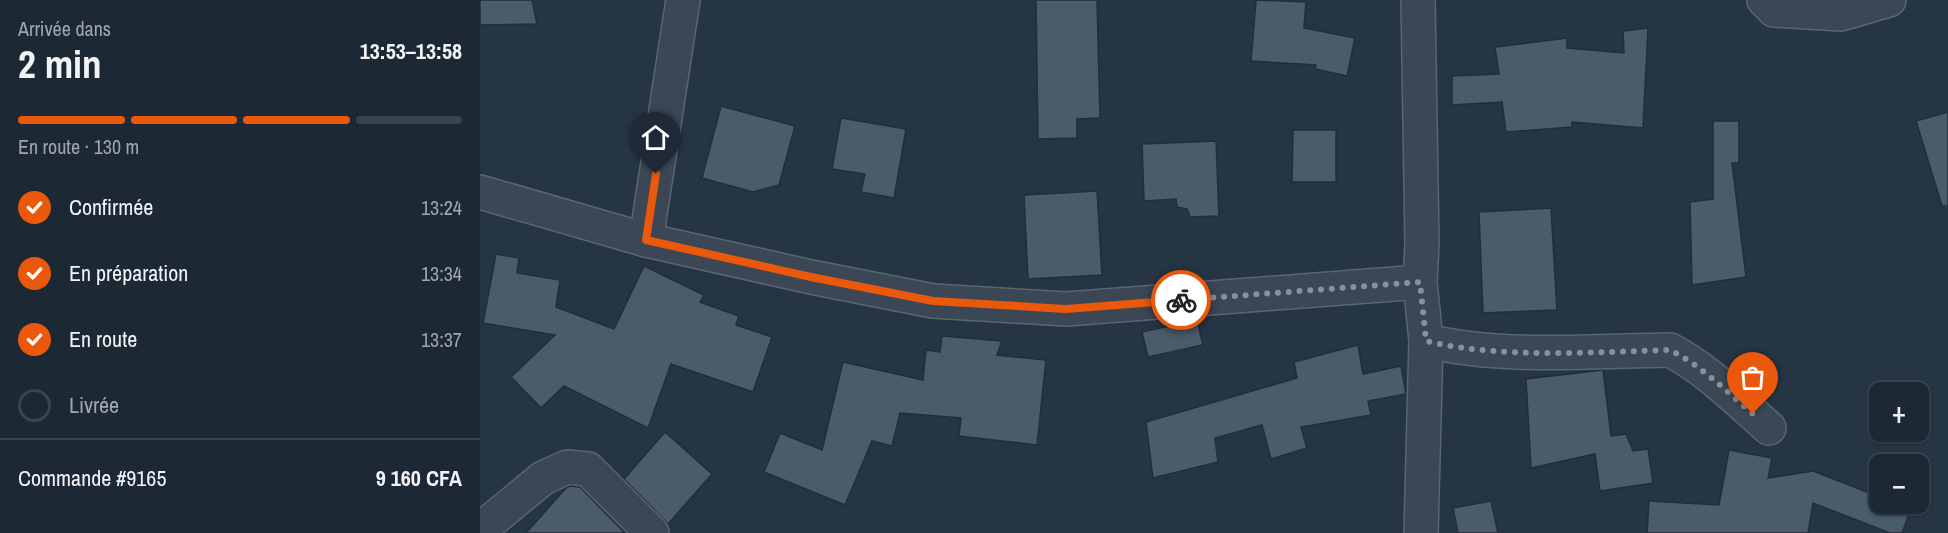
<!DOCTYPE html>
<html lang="fr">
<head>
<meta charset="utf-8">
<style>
  :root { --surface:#1c2833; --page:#29343f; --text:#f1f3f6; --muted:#a0a6ac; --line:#3a444e; --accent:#ea580c }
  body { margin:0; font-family:"Archivo Narrow",sans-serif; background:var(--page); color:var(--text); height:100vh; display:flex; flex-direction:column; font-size:22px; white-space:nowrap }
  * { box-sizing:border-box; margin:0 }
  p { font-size:20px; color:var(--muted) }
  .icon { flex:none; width:33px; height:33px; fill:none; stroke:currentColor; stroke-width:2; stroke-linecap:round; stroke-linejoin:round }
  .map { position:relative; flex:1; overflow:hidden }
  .side { display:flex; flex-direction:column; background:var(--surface); width:480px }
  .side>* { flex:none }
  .controls { position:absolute; left:1389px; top:382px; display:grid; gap:12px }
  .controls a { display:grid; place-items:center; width:60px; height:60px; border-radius:12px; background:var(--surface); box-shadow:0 2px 4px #0004,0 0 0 2px var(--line); font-size:30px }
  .pin { position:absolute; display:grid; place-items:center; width:51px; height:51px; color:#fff; margin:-62px -26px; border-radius:50% 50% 50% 0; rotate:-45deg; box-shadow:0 0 6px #0007 }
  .pin .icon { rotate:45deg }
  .courier { position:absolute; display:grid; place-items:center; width:60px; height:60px; margin:-30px; border:4px solid #ea580c; border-radius:50%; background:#fff; color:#222; box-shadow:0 2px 8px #0007 }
  .overview em { font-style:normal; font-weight:800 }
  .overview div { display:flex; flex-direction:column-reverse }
  .overview { display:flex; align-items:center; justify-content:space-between; height:102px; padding:0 18px }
  h1 { font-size:39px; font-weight:800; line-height:45px }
  .bar { display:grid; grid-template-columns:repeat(4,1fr); gap:9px 6px; align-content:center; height:72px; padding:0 18px }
  .bar i { height:8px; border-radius:4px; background:var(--line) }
  .bar .active { background:var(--accent) }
  .bar p { grid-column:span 4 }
  .line { display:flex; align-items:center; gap:15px; padding:0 18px; border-top:2px solid var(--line) }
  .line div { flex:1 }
  ol { padding:0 18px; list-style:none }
  li { display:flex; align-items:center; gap:18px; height:66px }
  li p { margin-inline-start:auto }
  li .icon { padding:6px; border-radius:50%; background:var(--accent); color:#fff; stroke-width:4 }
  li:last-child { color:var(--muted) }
  li i { width:33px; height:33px; border:3px solid var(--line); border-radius:50% }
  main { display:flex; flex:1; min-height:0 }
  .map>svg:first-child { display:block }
  .building { fill:#4a5b6a; stroke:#212e3b; stroke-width:1.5 }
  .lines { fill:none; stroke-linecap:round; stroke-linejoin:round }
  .minor-casing { stroke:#596571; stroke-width:36 }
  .minor { stroke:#3b4754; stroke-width:33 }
  .done { stroke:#85919d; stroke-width:6; stroke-dasharray:0 10.8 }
  .route { stroke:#ea580c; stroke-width:8 }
</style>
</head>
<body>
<main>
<section class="side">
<div class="overview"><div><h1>2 min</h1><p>Arrivée dans</p></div><em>13:53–13:58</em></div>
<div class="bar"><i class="active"></i><i class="active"></i><i class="active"></i><i></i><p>En route · 130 m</p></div>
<ol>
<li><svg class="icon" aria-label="check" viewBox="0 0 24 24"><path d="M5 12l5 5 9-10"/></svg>Confirmée<p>13:24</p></li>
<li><svg class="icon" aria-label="check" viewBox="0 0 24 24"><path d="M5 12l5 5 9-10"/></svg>En préparation<p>13:34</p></li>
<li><svg class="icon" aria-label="check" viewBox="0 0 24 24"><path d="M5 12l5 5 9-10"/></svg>En route<p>13:37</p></li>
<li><i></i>Livrée</li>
</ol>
<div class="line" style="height:78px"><div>Commande #9165</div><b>9 160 CFA</b></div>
</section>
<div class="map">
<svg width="1468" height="533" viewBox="0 0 1468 533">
  <rect width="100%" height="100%" fill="#263544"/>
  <!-- building -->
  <g class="building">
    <path d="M 0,0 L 52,0 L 57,24 L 0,25 Z"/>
    <path d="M 556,0 L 617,0 L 620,118 L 597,119 L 597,138 L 558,139 Z"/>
    <path d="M 776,0 L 826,2 L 824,28 L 875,38 L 867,76 L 835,69 L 836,65 L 771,61 Z"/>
    <path d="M 1168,28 L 1163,128 L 1092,122 L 1092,127 L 1026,132 L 1022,102 L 972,105 L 972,76 L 1019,74 L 1015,47 L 1087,38 L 1087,48 L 1144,53 L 1143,31 Z"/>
    <path d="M 241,106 L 315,126 L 299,185 L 273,192 L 222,178 Z"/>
    <path d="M 1468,112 L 1468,206 L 1462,206 L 1436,121 Z"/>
    <path d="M 361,118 L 426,129 L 414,198 L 381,192 L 385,174 L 352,169 Z"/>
    <path d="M 1233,121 L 1259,121 L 1259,163 L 1252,163 L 1266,277 L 1212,285 L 1210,202 L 1233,199 Z"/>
    <path d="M 813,130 L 856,130 L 856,182 L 812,182 Z"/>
    <path d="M 736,141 L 739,216 L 710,217 L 707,209 L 697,207 L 696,199 L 664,201 L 662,144 Z"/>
    <path d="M 617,191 L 622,275 L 548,279 L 544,195 Z"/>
    <path d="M 1071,208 L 1077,310 L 1003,313 L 999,212 Z"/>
    <path d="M 16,254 L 39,258 L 37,273 L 80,280 L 76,307 L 134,329 L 164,266 L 224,295 L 220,302 L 259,316 L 256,325 L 292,337 L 273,392 L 191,364 L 168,428 L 84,386 L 61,408 L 31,377 L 75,335 L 3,323 Z"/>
    <path d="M 717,320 L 723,345 L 668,357 L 662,332 Z"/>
    <path d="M 462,336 L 522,341 L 517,355 L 566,360 L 557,445 L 479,436 L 481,418 L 420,413 L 412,446 L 392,441 L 365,505 L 284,472 L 300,433 L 342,450 L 363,362 L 443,380 L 446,350 L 460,352 Z"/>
    <path d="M 878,345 L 883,374 L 921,366 L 926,394 L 888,401 L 891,415 L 821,427 L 827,448 L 791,459 L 782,425 L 735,438 L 738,462 L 673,478 L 666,422 L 817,378 L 814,362 Z"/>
    <path d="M 1123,370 L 1131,436 L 1146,434 L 1153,451 L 1168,449 L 1173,483 L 1120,491 L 1115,454 L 1051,468 L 1046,379 Z"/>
    <path d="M 185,432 L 232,474 L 188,524 L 144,479 Z"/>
    <path d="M 1249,450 L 1292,458 L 1288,478 L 1333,471 L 1400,497 L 1400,504 L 1418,504 L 1431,509 L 1422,533 L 1410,533 L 1333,503 L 1328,533 L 1167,533 L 1169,501 L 1239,505 Z"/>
    <path d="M 90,486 L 100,487 L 145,533 L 46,533 L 86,488 Z"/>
    <path d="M 1011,501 L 1018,533 L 978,533 L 973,508 Z"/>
  </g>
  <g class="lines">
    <!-- minor casing -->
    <g class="minor-casing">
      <g id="minor">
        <path d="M 938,0 L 942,244 L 940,282 L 946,341 L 941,533"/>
        <path d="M 1284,0 L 1294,10 L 1361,14 L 1409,0"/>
        <path d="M 0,192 L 166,240 L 331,277 L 453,301 L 586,309 L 940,282"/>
        <path d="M 166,240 L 203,0"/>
        <path d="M 946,341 C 1025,359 1109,351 1190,350 C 1227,369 1258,401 1289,428"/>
        <path d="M 0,530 L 63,478 L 87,467 L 108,469 L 172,533"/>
      </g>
    </g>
    <!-- minor -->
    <use href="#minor" class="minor"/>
  </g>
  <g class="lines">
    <!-- done -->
    <path class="done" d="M 701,300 L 940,282 L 946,341 C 1022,359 1112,352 1190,350 C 1222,366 1246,391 1273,414"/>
    <!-- route -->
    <path class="route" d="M 176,174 L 166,240 L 331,277 L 453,301 L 586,309 L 701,300"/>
  </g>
</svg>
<div class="controls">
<a>+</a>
<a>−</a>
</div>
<div class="pin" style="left:1273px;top:414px;background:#ea580c"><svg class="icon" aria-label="bag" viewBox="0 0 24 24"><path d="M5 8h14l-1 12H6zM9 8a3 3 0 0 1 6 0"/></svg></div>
<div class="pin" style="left:176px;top:174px;background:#1f2937"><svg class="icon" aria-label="home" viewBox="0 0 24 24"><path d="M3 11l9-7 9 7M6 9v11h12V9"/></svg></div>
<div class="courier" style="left:701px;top:300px"><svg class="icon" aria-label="bike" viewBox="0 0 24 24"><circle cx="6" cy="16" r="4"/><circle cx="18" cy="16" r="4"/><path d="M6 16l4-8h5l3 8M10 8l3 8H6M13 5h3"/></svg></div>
</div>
</main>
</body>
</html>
